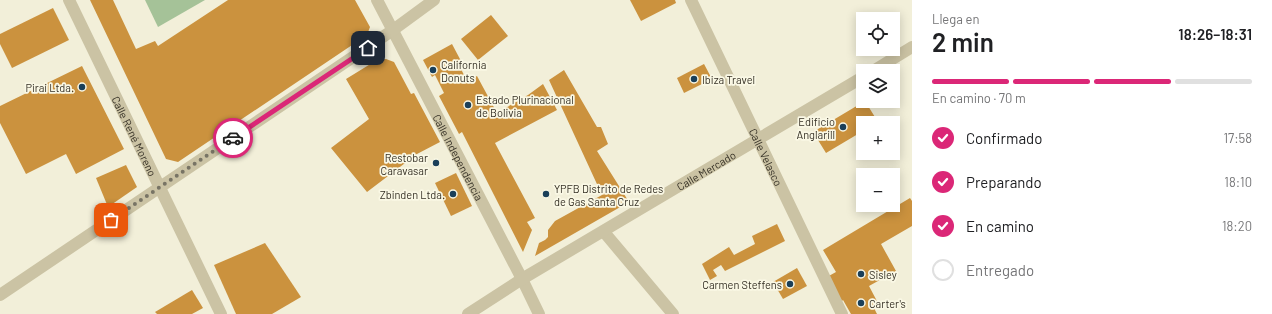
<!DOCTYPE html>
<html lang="es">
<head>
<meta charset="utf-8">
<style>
  :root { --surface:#fff; --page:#f6f6f6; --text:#202124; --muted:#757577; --line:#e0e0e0; --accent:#db2777 }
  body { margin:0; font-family:Barlow,sans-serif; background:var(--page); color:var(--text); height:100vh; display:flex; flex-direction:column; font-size:15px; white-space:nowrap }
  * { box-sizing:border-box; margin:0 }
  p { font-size:13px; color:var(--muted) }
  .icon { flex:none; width:22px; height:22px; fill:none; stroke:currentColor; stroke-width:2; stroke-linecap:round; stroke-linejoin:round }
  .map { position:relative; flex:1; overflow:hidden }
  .drawer { display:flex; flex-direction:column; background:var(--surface); width:360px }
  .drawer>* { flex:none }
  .tools { position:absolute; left:856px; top:12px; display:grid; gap:8px }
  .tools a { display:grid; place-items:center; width:44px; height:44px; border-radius:0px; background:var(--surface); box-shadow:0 2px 10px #0003; font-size:20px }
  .pin { position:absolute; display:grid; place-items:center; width:34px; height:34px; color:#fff; margin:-17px; border-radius:8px; box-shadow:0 2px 6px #0006 }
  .courier { position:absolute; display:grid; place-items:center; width:40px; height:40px; margin:-20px; border:3px solid #db2777; border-radius:50%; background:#fff; color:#222; box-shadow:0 1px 5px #0007 }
  .headline em { font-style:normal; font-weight:600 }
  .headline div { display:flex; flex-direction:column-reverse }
  .headline { display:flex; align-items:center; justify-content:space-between; height:68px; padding:0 20px }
  h1 { font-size:26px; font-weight:600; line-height:30px }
  .bar { display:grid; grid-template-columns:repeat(4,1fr); gap:6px 4px; align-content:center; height:48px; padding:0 20px }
  .bar i { height:5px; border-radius:3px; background:var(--line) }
  .bar .active { background:var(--accent) }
  .bar p { grid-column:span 4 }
  ol { padding:0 20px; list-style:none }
  li { display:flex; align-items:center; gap:12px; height:44px }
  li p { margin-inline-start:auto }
  li .icon { padding:4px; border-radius:50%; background:var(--accent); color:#fff; stroke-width:4 }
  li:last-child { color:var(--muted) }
  li i { width:22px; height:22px; border:2px solid var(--line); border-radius:50% }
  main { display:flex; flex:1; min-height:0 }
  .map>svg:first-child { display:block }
  .green { fill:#a5c298 }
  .building { fill:#cb923e }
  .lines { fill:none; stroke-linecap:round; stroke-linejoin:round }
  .minor { stroke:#cbc3a4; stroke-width:12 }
  .done { stroke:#787465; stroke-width:4; stroke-dasharray:0 7.2 }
  .route { stroke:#db2777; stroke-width:5 }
  .poi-dot { fill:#1a3f59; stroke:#faf8e5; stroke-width:1.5 }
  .labels { text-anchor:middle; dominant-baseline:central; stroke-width:3.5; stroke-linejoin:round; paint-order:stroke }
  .poi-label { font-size:11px; fill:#363126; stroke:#faf8e5; text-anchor:start }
  .street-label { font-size:11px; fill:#363126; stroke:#faf8e5 }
</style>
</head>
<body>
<main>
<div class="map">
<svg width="912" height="314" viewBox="0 0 912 314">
  <rect width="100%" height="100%" fill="#f2efd9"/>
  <!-- green -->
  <path class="green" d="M 145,0 L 205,0 L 158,27 Z"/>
  <!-- building -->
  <g class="building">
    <path d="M 90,0 L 113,0 L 136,49 L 155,41 L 158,46 L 228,0 L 355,0 L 370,27 L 367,35 L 178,162 L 166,159 Z"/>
    <path d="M 630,0 L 675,0 L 676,3 L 641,21 Z"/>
    <path d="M 53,8 L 69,40 L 12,68 L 0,44 L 0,34 Z"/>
    <path d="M 491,15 L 508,36 L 478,60 L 461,39 Z"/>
    <path d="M 452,44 L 461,61 L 458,63 L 467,81 L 477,76 L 497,113 L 528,95 L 543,84 L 557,110 L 495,143 L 535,218 L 527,222 L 532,230 L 523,252 L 462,132 L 459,134 L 439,96 L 444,93 L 435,75 L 432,77 L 423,60 Z"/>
    <path d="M 386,59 L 394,62 L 411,94 L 414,93 L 440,142 L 417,154 L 367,192 L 331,148 L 369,119 L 346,79 L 377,60 Z"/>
    <path d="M 704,64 L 712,79 L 684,93 L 677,78 Z"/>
    <path d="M 82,66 L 124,149 L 76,174 L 66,154 L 26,174 L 0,123 L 0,106 Z"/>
    <path d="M 564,70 L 597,127 L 601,127 L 608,144 L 597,151 L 629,202 L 535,256 L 539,243 L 545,240 L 548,237 L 548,230 L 555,221 L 602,195 L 549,80 Z"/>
    <path d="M 865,101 L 878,122 L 863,123 L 863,131 L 826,153 L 813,132 Z"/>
    <path d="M 126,165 L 137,187 L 108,207 L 96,178 Z"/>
    <path d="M 456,173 L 472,206 L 451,216 L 435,183 Z"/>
    <path d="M 910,198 L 912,201 L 912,226 L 881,244 L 896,271 L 869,286 L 879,305 L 874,308 L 877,314 L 851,314 L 843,300 L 842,301 L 827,277 L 836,272 L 823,250 Z"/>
    <path d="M 777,224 L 785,241 L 725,271 L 721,265 L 713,270 L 717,276 L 710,280 L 702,264 L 729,247 L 734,255 L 755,244 L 752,236 Z"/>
    <path d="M 265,243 L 301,297 L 272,314 L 236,314 L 214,265 Z"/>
    <path d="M 797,268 L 807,286 L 783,299 L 773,282 Z"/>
    <path d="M 192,290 L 203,308 L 192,314 L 157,314 L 155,312 Z"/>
  </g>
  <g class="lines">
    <!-- minor -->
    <g class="minor">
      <path id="s1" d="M 69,0 L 221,314"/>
      <path id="s2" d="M 377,0 L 522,279 L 539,314"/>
      <path id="s3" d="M 691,0 L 842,314"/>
      <path d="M 873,71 L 912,47"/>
      <path d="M 604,232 L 673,314"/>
      <path d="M 0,295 L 393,30 L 434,0"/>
      <path id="s4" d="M 468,314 L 522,279 L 863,77"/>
    </g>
  </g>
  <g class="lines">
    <!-- done -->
    <path class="done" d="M 111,220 L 233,138"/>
    <!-- route -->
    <path class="route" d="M 233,138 L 368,48"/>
  </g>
  <!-- markers -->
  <g class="poi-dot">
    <circle cx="433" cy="70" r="4"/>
    <circle cx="694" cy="79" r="4"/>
    <circle cx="82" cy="87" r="4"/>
    <circle cx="468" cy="105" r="4"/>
    <circle cx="843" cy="127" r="4"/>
    <circle cx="436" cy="163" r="4"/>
    <circle cx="453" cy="194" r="4"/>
    <circle cx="546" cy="194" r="4"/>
    <circle cx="861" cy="274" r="4"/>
    <circle cx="790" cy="284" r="4"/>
    <circle cx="861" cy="303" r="4"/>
  </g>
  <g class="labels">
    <!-- poi labels -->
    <g class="poi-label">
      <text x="441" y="64">California<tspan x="441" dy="13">Donuts</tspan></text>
      <text x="702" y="79">Ibiza Travel</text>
      <text x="74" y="87" text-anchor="end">Pirai Ltda.</text>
      <text x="476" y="99">Estado Plurinacional<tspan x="476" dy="13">de Bolivia</tspan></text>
      <text x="835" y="121" text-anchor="end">Edificio<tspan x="835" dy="13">Anglarill</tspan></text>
      <text x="428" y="157" text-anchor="end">Restobar<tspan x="428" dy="13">Caravasar</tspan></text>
      <text x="554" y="188">YPFB Distrito de Redes<tspan x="554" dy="13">de Gas Santa Cruz</tspan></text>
      <text x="445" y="194" text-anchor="end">Zbinden Ltda.</text>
      <text x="869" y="274">Sisley</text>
      <text x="782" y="284" text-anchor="end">Carmen Steffens</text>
      <text x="869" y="303">Carter's</text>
    </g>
    <!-- street labels -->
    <g class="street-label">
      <text stroke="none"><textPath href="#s1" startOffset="151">Calle René Moreno</textPath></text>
      <text stroke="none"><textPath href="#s2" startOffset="177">Calle Independencia</textPath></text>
      <text stroke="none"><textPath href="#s3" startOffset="174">Calle Velasco</textPath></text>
      <text stroke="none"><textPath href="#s4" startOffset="278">Calle Mercado</textPath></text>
    </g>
  </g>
</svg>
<div class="tools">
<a><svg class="icon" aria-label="locate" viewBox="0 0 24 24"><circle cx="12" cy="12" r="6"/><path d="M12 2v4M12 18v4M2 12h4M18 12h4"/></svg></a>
<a><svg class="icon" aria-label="layers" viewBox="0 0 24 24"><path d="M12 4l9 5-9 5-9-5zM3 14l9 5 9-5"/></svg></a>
<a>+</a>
<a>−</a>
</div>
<div class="pin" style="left:111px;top:220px;background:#ea580c"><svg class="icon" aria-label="bag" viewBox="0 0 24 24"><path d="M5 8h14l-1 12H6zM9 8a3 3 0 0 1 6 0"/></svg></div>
<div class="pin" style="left:368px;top:48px;background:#1f2937"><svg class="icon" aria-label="home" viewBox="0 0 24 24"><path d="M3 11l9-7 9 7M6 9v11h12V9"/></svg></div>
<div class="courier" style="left:233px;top:138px"><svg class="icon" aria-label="car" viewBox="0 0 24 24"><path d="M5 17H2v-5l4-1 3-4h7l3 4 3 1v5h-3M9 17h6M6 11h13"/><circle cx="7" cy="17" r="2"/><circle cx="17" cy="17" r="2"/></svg></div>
</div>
<section class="drawer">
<div class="headline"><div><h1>2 min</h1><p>Llega en</p></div><em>18:26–18:31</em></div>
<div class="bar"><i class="active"></i><i class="active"></i><i class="active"></i><i></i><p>En camino · 70 m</p></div>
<ol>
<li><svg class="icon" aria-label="check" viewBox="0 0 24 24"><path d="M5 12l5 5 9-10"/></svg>Confirmado<p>17:58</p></li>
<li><svg class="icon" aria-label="check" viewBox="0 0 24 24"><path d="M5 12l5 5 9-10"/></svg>Preparando<p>18:10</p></li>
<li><svg class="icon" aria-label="check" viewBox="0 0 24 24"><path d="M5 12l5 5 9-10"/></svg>En camino<p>18:20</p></li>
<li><i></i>Entregado</li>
</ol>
</section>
</main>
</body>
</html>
